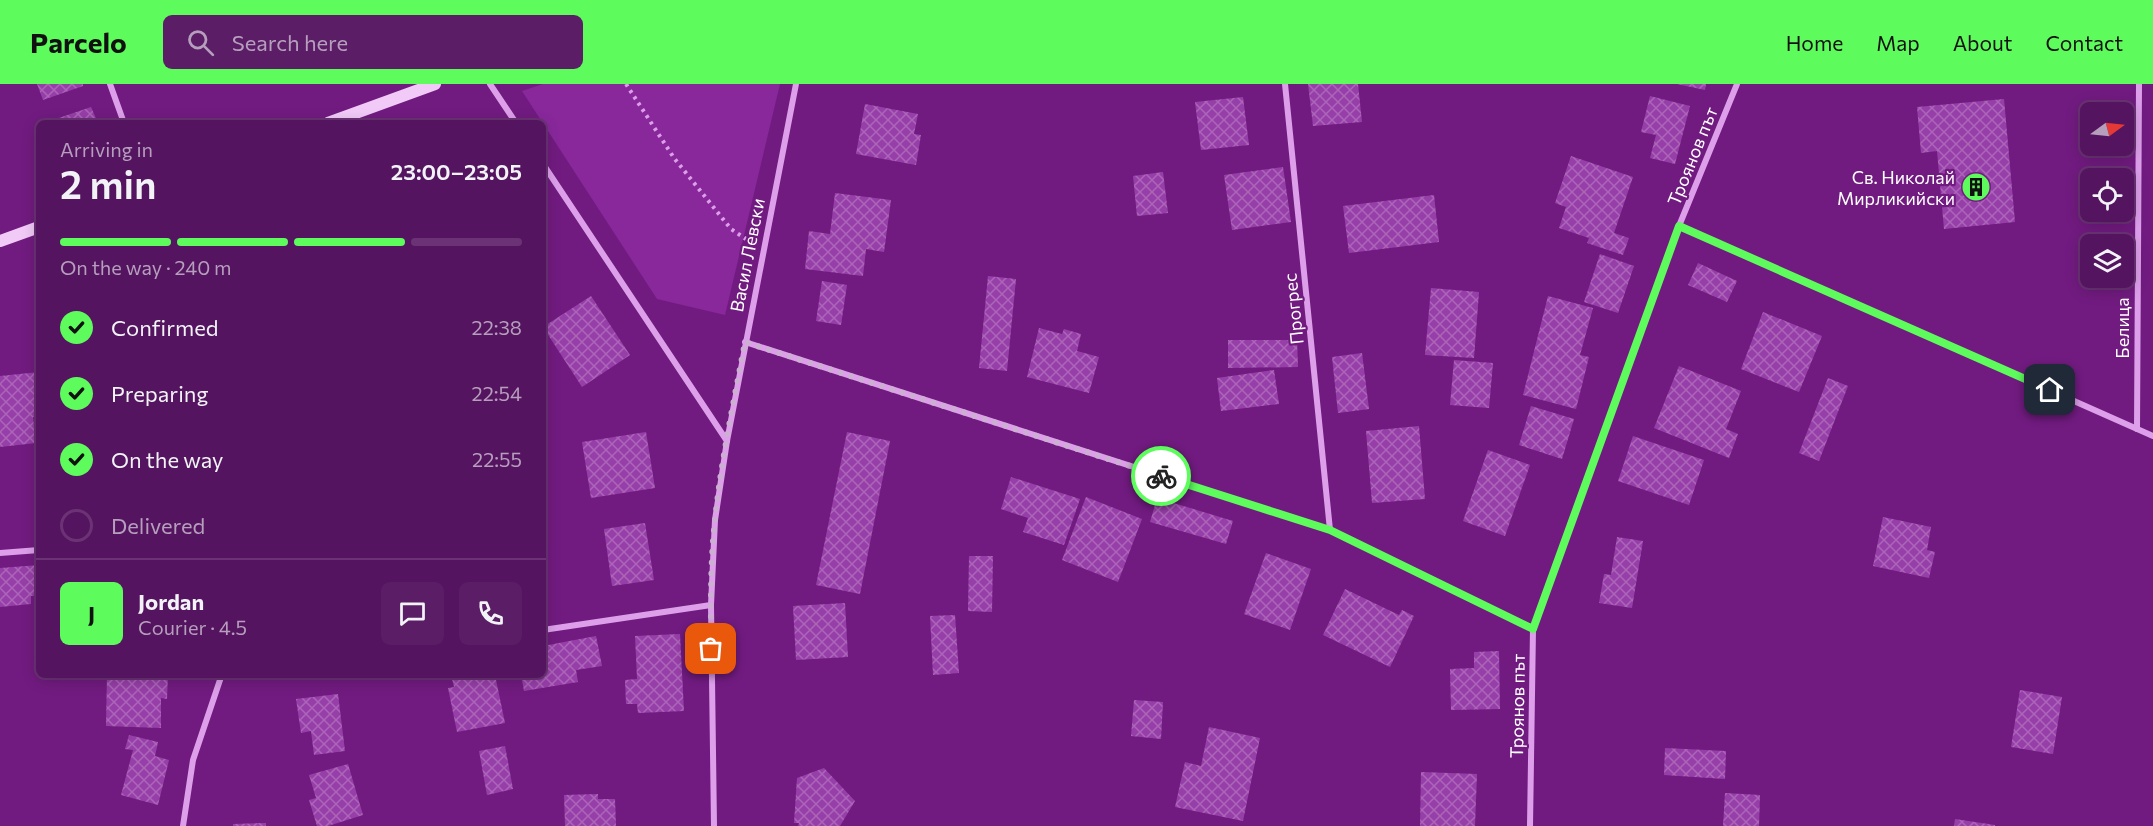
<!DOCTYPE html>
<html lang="en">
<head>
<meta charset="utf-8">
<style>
  :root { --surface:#551460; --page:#5b1d66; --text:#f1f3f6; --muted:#b69ebd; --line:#6b3375; --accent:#5dfb5c }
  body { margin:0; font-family:Commissioner,sans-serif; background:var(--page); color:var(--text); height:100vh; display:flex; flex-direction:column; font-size:22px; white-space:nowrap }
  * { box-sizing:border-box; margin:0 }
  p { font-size:20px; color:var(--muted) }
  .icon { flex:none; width:33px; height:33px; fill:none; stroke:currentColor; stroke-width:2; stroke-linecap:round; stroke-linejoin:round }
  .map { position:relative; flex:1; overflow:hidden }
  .side { position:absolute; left:36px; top:36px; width:510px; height:558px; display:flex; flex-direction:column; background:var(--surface); border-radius:9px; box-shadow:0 3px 15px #0003,0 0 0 2px var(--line) }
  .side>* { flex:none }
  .needle { width:39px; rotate:75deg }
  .tools { position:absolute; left:2080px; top:18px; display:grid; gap:12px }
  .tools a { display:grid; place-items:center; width:54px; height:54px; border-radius:9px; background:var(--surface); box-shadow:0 3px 15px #0003,0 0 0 2px var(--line); font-size:30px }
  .pin { position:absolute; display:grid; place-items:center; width:51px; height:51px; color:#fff; margin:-26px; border-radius:12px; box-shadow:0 3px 9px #0006 }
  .courier { position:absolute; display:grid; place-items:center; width:60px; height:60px; margin:-30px; border:4px solid #5dfb5c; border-radius:50%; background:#fff; color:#222; box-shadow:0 2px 8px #0007 }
  .summary em { font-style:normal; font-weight:600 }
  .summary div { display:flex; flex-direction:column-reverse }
  .summary { display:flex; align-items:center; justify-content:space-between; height:102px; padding:0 24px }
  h1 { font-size:39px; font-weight:600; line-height:45px }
  .bar { display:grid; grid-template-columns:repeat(4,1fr); gap:9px 6px; align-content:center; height:72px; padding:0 24px }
  .bar i { height:8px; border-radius:4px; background:var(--line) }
  .bar .current { background:var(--accent) }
  .bar p { grid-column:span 4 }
  .line { display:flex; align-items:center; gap:15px; padding:0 24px; border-top:2px solid var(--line) }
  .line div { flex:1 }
  .round { display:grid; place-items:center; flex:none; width:63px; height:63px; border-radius:9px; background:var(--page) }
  ol { padding:0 24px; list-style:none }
  li { display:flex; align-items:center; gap:18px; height:66px }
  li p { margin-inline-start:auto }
  li .icon { padding:6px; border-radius:50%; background:var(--accent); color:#111; stroke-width:4 }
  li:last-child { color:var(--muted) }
  li i { width:33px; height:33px; border:3px solid var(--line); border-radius:50% }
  header { display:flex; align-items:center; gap:36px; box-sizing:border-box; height:84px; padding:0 30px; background:var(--accent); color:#111 }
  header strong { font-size:28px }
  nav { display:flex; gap:33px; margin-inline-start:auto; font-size:21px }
  .search { width:420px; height:54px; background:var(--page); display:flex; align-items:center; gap:15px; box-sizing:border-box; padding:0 21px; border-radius:9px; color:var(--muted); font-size:22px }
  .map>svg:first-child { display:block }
  .park { fill:#88289b }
  .building { fill:url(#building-cross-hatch) }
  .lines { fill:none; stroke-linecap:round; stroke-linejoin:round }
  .path { stroke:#dd9fea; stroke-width:4; stroke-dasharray:3 4.5; stroke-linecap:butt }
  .street { stroke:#dd9fea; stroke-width:6 }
  .secondary { stroke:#f1caf7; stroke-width:12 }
  .done { stroke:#cdafd3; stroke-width:6; stroke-dasharray:0 10.8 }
  .route { stroke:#5dfb5c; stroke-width:8 }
  .labels { text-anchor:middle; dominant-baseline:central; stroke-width:4.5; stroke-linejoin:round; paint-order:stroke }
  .street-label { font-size:18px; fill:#fff; stroke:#711b80 }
  .poi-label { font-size:18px; fill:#fff; stroke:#711b80; text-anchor:end }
</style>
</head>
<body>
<header>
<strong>Parcelo</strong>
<div class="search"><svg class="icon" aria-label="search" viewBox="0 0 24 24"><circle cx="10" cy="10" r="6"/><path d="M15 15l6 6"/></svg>Search here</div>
<nav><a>Home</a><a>Map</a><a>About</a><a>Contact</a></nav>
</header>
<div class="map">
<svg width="2153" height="742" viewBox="0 0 2153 742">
  <defs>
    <pattern id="building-cross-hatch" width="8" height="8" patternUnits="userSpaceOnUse" patternTransform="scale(1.5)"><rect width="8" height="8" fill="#973fa8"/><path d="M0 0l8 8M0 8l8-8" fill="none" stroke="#ac65b9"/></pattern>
  </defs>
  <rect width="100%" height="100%" fill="#711b80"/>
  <!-- park -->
  <path class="park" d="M 543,0 L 780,0 L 725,231 L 657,215 L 522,7 Z"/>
  <!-- building -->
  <g class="building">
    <path d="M 37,0 L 83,0 L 83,2 L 43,16 Z"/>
    <path d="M 1308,0 L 1358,0 L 1362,38 L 1313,42 Z"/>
    <path d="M 1677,0 L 1706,0 L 1705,6 Z"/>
    <path d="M 1650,12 L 1690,22 L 1675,80 L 1650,74 L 1656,51 L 1641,48 Z"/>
    <path d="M 1243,13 L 1249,61 L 1201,66 L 1195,18 Z"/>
    <path d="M 2004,15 L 2015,138 L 1944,145 L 1937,67 L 1921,69 L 1917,23 Z"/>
    <path d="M 865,20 L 918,30 L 914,50 L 921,51 L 916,81 L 856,70 Z"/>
    <path d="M 91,23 L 98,39 L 44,39 Z"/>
    <path d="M 1571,72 L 1633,93 L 1614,149 L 1629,154 L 1623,171 L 1587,159 L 1589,154 L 1559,144 L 1566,123 L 1555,119 Z"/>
    <path d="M 1283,83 L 1291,138 L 1232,146 L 1224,91 Z"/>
    <path d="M 1163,88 L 1168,129 L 1137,132 L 1133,92 Z"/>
    <path d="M 835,109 L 891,116 L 884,168 L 866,165 L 863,192 L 805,185 L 809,147 L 830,150 Z"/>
    <path d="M 1434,111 L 1439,158 L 1349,169 L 1343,122 Z"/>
    <path d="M 1600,170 L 1634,182 L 1618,229 L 1584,218 Z"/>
    <path d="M 1698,179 L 1737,197 L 1727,218 L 1688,201 Z"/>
    <path d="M 988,192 L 1016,195 L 1007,287 L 979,284 Z"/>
    <path d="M 822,197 L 847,201 L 841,241 L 816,237 Z"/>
    <path d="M 1431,204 L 1479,208 L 1474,274 L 1425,271 Z"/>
    <path d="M 591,212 L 630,271 L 582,303 L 543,243 Z"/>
    <path d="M 1548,212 L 1593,224 L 1580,271 L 1589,273 L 1576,325 L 1523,311 Z"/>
    <path d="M 1763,228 L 1822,252 L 1799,308 L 1741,285 Z"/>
    <path d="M 1039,244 L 1062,250 L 1064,245 L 1081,250 L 1077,267 L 1099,273 L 1089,309 L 1027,293 Z"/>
    <path d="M 1228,256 L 1297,256 L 1298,283 L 1228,284 Z"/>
    <path d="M 1362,269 L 1369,325 L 1338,329 L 1332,273 Z"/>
    <path d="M 1454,276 L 1493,279 L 1489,324 L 1450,321 Z"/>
    <path d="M 1679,282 L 1741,307 L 1726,345 L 1738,350 L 1729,374 L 1654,344 Z"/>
    <path d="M 1274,286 L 1279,320 L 1221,327 L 1217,294 Z"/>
    <path d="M 39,288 L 39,333 L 33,333 L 36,359 L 0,363 L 0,292 Z"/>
    <path d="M 1828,294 L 1848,302 L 1819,377 L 1799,369 Z"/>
    <path d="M 1531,322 L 1574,335 L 1562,375 L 1519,361 Z"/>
    <path d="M 1419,342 L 1425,415 L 1372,419 L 1366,347 Z"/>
    <path d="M 646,348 L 655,404 L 591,414 L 582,358 Z"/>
    <path d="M 847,348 L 890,357 L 860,510 L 816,501 Z"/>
    <path d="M 1633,352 L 1704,376 L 1689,421 L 1618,397 Z"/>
    <path d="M 1488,366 L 1530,381 L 1505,452 L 1463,437 Z"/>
    <path d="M 1011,393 L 1080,415 L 1064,461 L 1023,448 L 1028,434 L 1001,425 Z"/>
    <path d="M 1086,413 L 1142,435 L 1118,498 L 1062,476 Z"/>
    <path d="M 1157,414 L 1233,437 L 1226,460 L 1150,438 Z"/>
    <path d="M 1883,433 L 1931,443 L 1927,466 L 1935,468 L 1929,494 L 1873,482 Z"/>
    <path d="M 645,439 L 654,496 L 612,502 L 604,445 Z"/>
    <path d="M 1617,453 L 1643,457 L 1632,524 L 1599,519 L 1604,490 L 1611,491 Z"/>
    <path d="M 1266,469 L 1311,485 L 1290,546 L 1244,530 Z"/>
    <path d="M 969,472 L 993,472 L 992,528 L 968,527 Z"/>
    <path d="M 39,481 L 39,511 L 31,512 L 31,520 L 0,523 L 0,484 Z"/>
    <path d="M 1345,505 L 1399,531 L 1402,526 L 1414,532 L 1390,583 L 1323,551 Z"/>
    <path d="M 845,519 L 848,573 L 796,576 L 793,522 Z"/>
    <path d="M 955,531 L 959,589 L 933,591 L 930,532 Z"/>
    <path d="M 680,550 L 684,627 L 638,629 L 637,620 L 626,620 L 625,596 L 637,595 L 635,552 Z"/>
    <path d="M 596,552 L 602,582 L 576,586 L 578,598 L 524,607 L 521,591 L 543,591 L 543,562 Z"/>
    <path d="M 1499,567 L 1500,625 L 1451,626 L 1450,585 L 1474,584 L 1474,568 Z"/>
    <path d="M 107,591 L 168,591 L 167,615 L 161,614 L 161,644 L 106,642 Z"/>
    <path d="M 451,591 L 495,591 L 505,639 L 457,648 L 448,604 L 454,603 Z"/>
    <path d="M 2020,606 L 2062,613 L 2053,670 L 2011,663 Z"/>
    <path d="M 338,610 L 345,667 L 314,671 L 311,647 L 301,649 L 296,615 Z"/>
    <path d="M 1134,616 L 1163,618 L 1161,655 L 1131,652 Z"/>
    <path d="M 1209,643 L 1260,654 L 1243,737 L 1175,723 L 1185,678 L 1201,682 Z"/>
    <path d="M 129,651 L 158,658 L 155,672 L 169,676 L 158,721 L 121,711 L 133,666 L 125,665 Z"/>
    <path d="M 505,662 L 513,705 L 487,711 L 479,667 Z"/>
    <path d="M 1665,664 L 1726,667 L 1725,695 L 1664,691 Z"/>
    <path d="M 348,680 L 363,731 L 328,742 L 317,742 L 309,716 L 316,714 L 309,691 Z"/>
    <path d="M 824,684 L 855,717 L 840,742 L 798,742 L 799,739 L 794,739 L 797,694 Z"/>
    <path d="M 1421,688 L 1477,690 L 1475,742 L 1420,742 Z"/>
    <path d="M 1725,709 L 1760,711 L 1759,742 L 1723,742 Z"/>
    <path d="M 598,710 L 598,715 L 615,715 L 616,742 L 565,742 L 564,711 Z"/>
    <path d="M 1955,735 L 1995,741 L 1995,742 L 1954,742 Z"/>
    <path d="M 266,739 L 266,742 L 233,742 L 233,740 Z"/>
  </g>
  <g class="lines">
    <!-- path -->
    <path class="path" d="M 626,0 L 674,74 L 731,145 L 746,155"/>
    <!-- street -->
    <g class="street">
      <path d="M 110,0 L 124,39"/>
      <path d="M 490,0 L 516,39"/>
      <path d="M 1285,0 L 1330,446"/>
      <path d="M 543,80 L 727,357"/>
      <path d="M 1679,142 L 2153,352"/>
      <path d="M 745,258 L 1330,446 L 1533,545"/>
      <path d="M 2137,345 L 2139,0"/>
      <path d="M 0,469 L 39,466"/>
      <path d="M 543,546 L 711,521"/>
      <path d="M 183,742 L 193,676 L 221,593 L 234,591"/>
      <path d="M 714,742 L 711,521 L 715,436 L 727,357 L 796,0"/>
      <path d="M 1530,742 L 1533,545 L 1679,142 L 1737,0"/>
    </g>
    <!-- secondary -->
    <g class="secondary">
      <path d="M 328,39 L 435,0"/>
      <path d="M 0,157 L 39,143"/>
    </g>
  </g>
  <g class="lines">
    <!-- done -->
    <path class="done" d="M 711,565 C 711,522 710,479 715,436 C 721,376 734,317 745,258 L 1161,392"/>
    <!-- route -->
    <path class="route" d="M 1161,392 L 1330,446 L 1533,545 L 1679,142 L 2050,306"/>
  </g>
  <!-- icons -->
  <defs>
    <g id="building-disc" transform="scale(1.5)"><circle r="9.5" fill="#5dfb5c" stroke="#711b80"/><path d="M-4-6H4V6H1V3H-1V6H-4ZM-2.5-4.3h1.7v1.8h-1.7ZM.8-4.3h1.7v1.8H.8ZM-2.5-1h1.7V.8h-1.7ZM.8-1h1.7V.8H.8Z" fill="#111"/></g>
  </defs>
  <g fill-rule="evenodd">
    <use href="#building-disc" x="1976" y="103"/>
  </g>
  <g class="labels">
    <!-- street labels -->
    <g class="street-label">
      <text transform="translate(1692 72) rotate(-68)">Троянов път</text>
      <text transform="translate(747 171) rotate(-79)">Васил Левски</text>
      <text transform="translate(1293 225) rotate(-96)">Прогрес</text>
      <text transform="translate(2122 244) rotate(-90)">Белица</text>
      <text transform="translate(1517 622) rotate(-89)">Троянов път</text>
    </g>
    <!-- poi labels -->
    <g class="poi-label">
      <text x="1955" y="93">Св. Николай<tspan x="1955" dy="21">Мирликийски</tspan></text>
    </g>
  </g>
</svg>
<div class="tools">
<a><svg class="needle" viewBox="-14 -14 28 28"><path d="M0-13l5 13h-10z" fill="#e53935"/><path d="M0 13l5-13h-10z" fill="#b69ebd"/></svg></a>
<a><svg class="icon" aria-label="locate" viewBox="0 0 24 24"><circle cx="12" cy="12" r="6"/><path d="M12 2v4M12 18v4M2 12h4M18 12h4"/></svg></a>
<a><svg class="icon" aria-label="layers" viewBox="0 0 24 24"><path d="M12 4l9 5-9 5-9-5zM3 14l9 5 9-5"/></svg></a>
</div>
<div class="pin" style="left:711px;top:565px;background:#ea580c"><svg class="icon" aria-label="bag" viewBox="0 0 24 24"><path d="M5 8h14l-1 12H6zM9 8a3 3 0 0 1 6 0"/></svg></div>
<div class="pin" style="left:2050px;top:306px;background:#1f2937"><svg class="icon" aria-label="home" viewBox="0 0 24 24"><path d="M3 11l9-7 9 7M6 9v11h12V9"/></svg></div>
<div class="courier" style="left:1161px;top:392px"><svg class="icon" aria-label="bike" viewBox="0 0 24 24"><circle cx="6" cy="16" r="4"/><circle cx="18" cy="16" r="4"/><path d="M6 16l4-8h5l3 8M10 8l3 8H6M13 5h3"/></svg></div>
<section class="side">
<div class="summary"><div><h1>2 min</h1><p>Arriving in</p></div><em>23:00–23:05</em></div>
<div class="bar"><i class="current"></i><i class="current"></i><i class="current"></i><i></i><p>On the way · 240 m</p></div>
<ol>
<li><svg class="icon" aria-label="check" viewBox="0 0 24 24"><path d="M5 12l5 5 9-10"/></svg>Confirmed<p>22:38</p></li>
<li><svg class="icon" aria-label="check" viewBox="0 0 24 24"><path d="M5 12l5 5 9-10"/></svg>Preparing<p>22:54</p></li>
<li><svg class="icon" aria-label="check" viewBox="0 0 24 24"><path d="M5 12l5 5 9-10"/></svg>On the way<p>22:55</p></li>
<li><i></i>Delivered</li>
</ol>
<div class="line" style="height:108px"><b class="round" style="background:var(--accent);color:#111">J</b><div><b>Jordan</b><p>Courier · 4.5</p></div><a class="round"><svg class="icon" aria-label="chat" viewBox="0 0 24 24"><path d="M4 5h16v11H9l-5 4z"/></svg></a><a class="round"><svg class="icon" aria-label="phone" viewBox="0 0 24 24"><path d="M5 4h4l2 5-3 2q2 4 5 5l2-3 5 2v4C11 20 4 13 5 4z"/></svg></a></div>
</section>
</div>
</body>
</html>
